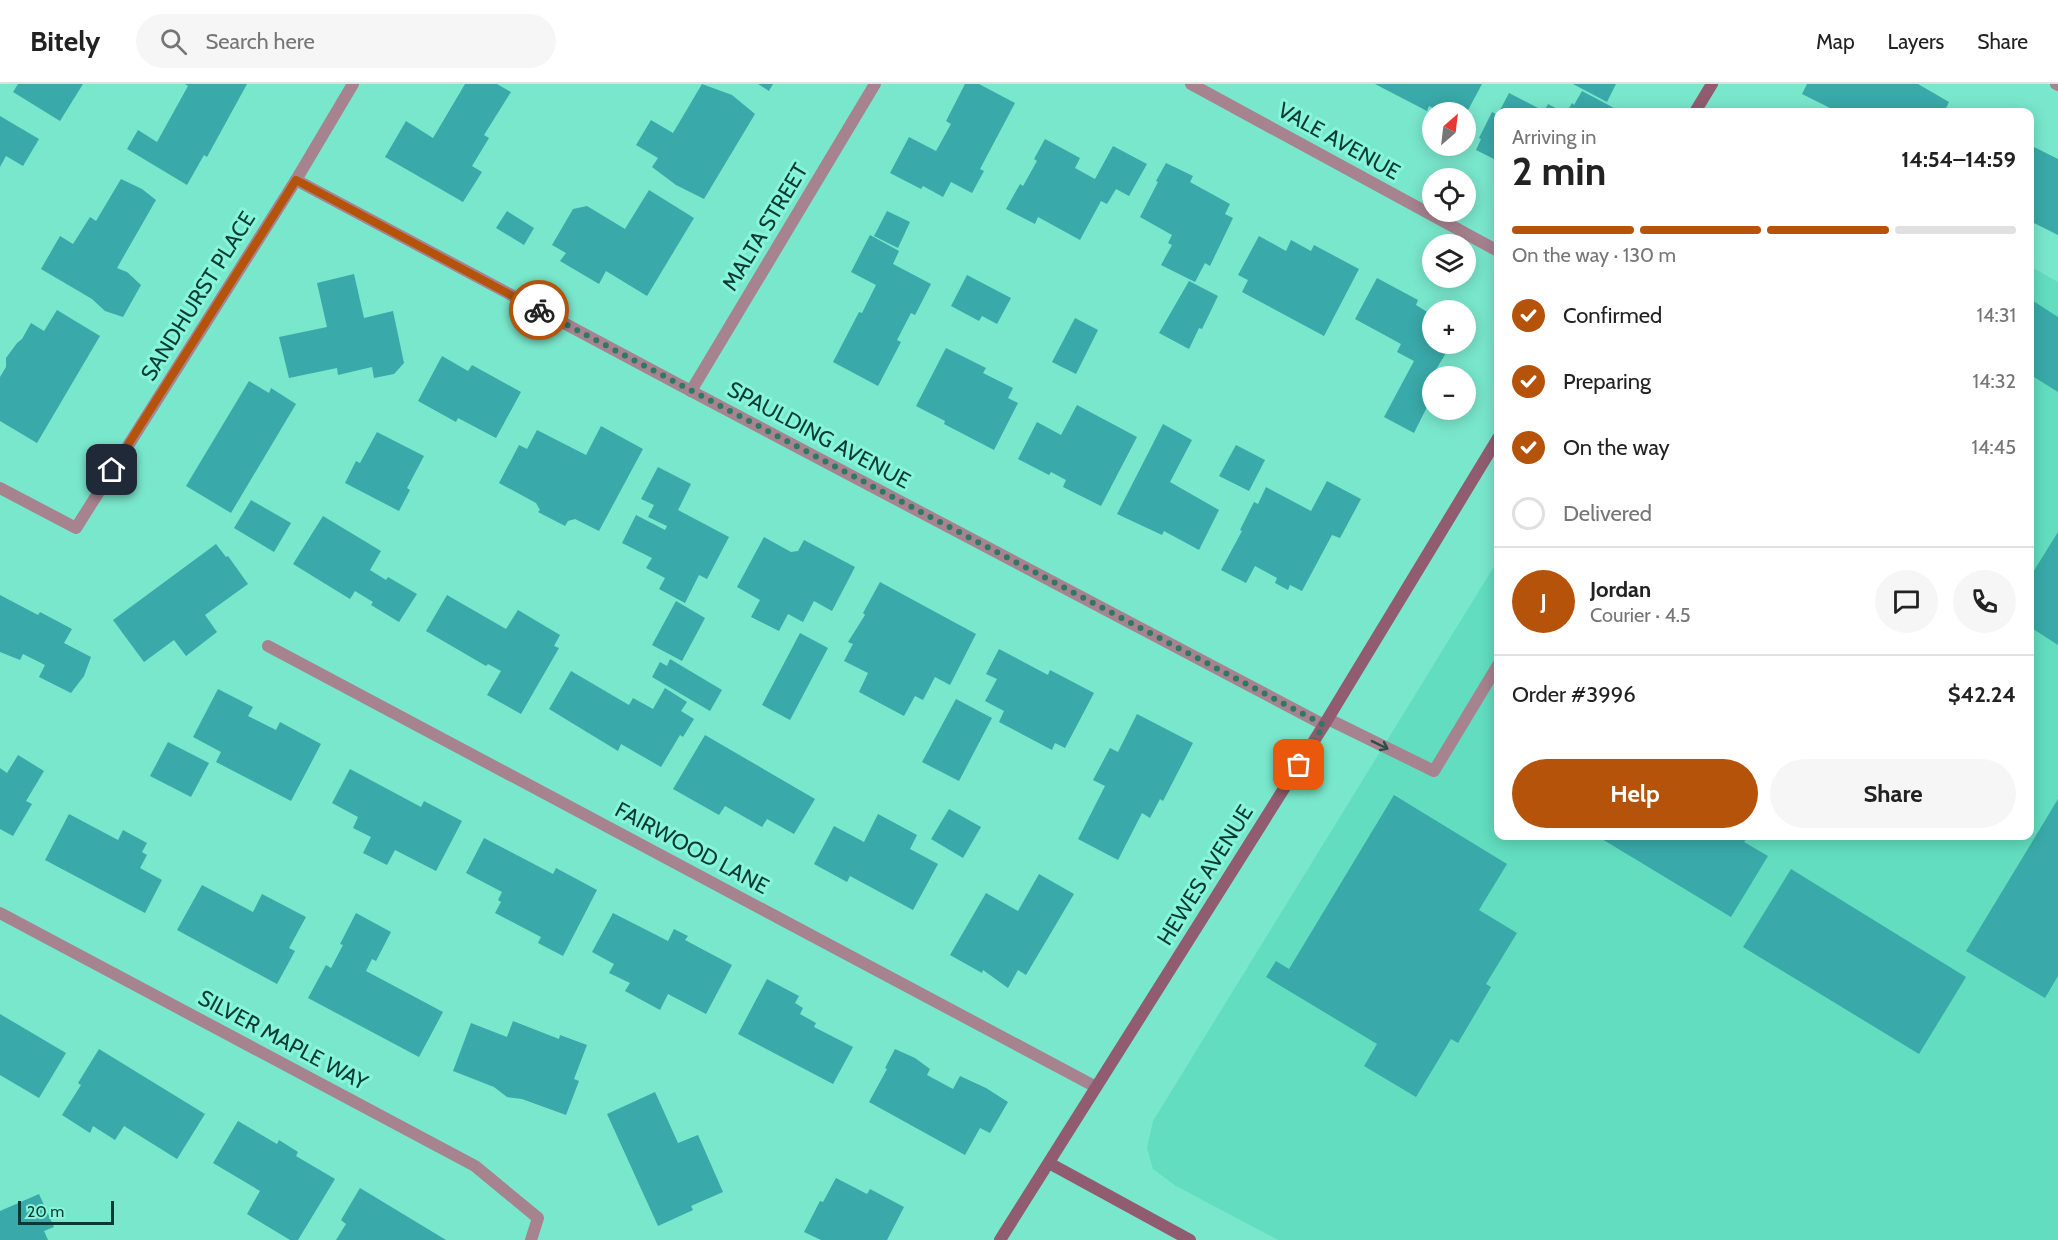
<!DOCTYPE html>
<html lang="en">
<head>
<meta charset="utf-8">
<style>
  :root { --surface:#fff; --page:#f6f6f6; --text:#222; --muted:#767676; --line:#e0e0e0; --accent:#b45309 }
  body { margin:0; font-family:Cabin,sans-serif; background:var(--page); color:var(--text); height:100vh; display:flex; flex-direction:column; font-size:22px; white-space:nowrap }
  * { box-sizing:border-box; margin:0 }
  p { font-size:20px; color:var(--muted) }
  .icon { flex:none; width:33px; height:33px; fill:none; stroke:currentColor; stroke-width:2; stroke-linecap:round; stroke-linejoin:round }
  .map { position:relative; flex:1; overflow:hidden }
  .sheet { position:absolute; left:1494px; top:24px; width:540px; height:732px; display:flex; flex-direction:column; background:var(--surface); border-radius:12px; box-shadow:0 3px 15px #0003 }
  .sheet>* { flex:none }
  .needle { width:39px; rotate:28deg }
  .controls { position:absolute; left:1422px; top:18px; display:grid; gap:12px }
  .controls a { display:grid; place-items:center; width:54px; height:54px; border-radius:50%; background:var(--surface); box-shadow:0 3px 15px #0003; font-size:30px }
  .scale { position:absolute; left:18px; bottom:15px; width:96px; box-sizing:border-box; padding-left:6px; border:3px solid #073a30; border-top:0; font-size:16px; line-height:21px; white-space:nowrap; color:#073a30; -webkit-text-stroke:4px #87f5d9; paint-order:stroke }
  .pin { position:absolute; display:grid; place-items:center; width:51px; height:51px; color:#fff; margin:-26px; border-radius:12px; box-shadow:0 3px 9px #0006 }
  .courier { position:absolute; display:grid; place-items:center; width:60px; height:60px; margin:-30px; border:4px solid #b45309; border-radius:50%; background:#fff; color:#222; box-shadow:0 2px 8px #0007 }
  .overview em { font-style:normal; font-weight:800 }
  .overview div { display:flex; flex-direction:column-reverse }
  .overview { display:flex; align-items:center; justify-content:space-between; height:102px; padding:0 18px }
  h1 { font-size:39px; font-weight:800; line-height:45px }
  .bar { display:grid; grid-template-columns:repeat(4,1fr); gap:9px 6px; align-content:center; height:72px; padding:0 18px }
  .bar i { height:8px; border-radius:4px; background:var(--line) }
  .bar .current { background:var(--accent) }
  .bar p { grid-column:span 4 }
  .line { display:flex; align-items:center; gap:15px; padding:0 18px; border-top:2px solid var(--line) }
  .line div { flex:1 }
  .round { display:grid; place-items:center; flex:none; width:63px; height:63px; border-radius:32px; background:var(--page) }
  ol { padding:0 18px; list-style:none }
  li { display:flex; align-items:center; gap:18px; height:66px }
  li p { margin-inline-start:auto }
  li .icon { padding:6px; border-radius:50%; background:var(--accent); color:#fff; stroke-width:4 }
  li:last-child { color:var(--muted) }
  li i { width:33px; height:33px; border:3px solid var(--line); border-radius:50% }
  .action { display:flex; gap:12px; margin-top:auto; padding:12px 18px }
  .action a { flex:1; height:69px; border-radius:36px; background:var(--accent); color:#fff; font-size:24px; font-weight:800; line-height:69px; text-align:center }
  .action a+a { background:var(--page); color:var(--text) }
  header { display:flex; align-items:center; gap:36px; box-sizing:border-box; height:84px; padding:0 30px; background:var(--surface); border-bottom:2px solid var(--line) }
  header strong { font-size:28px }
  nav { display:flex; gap:33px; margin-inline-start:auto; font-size:21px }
  .search { width:420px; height:54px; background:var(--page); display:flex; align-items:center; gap:15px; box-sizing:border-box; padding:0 21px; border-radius:33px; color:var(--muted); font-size:22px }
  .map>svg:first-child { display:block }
  .built { fill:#62ddbf }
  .building { fill:#3aa9a9 }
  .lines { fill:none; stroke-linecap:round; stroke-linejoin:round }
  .lane { stroke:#a7828f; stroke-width:12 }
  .street { stroke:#a7828f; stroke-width:12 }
  .secondary { stroke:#915c70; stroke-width:12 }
  .oneway { stroke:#2f4c48 }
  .done { stroke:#2f7767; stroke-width:6; stroke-dasharray:0 10.8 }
  .route { stroke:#b45309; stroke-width:8 }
  .labels { text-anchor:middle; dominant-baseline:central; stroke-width:6; stroke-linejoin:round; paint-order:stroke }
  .street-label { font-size:22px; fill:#073a30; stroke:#87f5d9 }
</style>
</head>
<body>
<header>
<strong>Bitely</strong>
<div class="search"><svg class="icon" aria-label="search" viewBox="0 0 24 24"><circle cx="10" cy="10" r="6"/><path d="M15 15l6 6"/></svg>Search here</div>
<nav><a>Map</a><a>Layers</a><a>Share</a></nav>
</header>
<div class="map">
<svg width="2058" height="1156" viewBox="0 0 2058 1156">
  <rect width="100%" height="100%" fill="#79e7cc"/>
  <!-- built -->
  <path class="built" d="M 2030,182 L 2058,198 L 2058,1156 L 1278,1156 L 1176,1102 L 1153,1085 L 1147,1064 L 1153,1037 L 1498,476 L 1498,752 L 2030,752 Z"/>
  <!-- building -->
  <g class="building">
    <path d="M 18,0 L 83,0 L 60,37 L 13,8 Z"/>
    <path d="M 185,0 L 247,0 L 207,73 L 204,71 L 187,101 L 127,65 L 138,46 L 157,58 L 188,2 Z"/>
    <path d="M 465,0 L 497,0 L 511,8 L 484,51 L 489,54 L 472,82 L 482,88 L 463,118 L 385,73 L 406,37 L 433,54 Z"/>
    <path d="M 702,0 L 732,11 L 755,30 L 704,115 L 676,101 L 652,83 L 658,74 L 636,61 L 651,36 L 673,49 Z"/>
    <path d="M 758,0 L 773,0 L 769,7 Z"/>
    <path d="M 965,0 L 979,0 L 1015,19 L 980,85 L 984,87 L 972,109 L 951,98 L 943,113 L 923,102 L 921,105 L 890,89 L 909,53 L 936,67 L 951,40 L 946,37 Z"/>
    <path d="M 1375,0 L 1482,0 L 1467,28 L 1441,28 L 1429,22 L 1427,27 Z"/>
    <path d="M 1573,0 L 1616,0 L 1607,18 Z"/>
    <path d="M 1807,0 L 1918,0 L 1949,18 L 1944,28 L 1838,28 L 1802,10 Z"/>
    <path d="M 1582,7 L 1614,24 L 1611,28 L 1567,28 L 1572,19 L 1574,21 Z"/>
    <path d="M 1509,9 L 1544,27 L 1548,20 L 1563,28 L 1499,28 Z"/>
    <path d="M 1492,28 L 1498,31 L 1498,77 L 1476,66 L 1481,55 L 1479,54 Z"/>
    <path d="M 0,32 L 39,55 L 23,82 L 6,72 L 0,83 Z"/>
    <path d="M 1045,55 L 1080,74 L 1075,84 L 1095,95 L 1113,62 L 1147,80 L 1129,112 L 1116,105 L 1107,120 L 1101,117 L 1080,156 L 1038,133 L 1035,140 L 1006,125 L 1020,100 L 1023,102 L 1037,77 L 1034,75 Z"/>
    <path d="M 2034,63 L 2058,75 L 2058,151 L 2030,137 L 2033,130 L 2030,128 L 2030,66 L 2032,67 Z"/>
    <path d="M 1166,79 L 1193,92 L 1190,98 L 1230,120 L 1225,130 L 1233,134 L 1210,182 L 1205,179 L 1195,198 L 1161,181 L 1172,161 L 1168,159 L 1172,151 L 1140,133 L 1158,98 L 1156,97 Z"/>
    <path d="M 121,95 L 142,105 L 156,116 L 117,184 L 127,188 L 141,201 L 123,233 L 105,227 L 92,215 L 41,185 L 60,152 L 73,160 L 90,133 L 96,137 Z"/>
    <path d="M 649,106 L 694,134 L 647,212 L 606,187 L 599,200 L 560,177 L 566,169 L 552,161 L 573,125 L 587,122 L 625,145 Z"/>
    <path d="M 507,127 L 534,144 L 524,161 L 496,144 Z"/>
    <path d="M 887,127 L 910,138 L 898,164 L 874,152 Z"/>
    <path d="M 870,151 L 899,167 L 893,180 L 931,200 L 915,231 L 911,229 L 897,256 L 901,258 L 878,302 L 833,278 L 859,228 L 862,229 L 876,201 L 851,188 Z"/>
    <path d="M 1259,152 L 1286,167 L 1291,156 L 1311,167 L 1314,161 L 1359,185 L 1324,252 L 1242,208 L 1248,196 L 1238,191 Z"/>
    <path d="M 354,190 L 364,234 L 393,227 L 404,279 L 394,290 L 374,294 L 372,283 L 338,291 L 337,284 L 289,294 L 279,253 L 327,243 L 317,199 Z"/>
    <path d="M 967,191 L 1011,214 L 997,240 L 982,232 L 979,237 L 951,222 Z"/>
    <path d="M 1377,194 L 1418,216 L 1416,221 L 1432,231 L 1432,260 L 1458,260 L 1454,267 L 1449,264 L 1432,292 L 1427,305 L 1432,308 L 1432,313 L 1414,349 L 1384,333 L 1414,277 L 1397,268 L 1401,260 L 1355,235 Z"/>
    <path d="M 1189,197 L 1218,212 L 1202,245 L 1199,244 L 1189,265 L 1159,249 Z"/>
    <path d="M 2030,215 L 2058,233 L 2058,308 L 2034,293 L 2030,300 Z"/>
    <path d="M 57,226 L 100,252 L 37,359 L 0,337 L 0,293 L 6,283 L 6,274 L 17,259 L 22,255 L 31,239 L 44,247 Z"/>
    <path d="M 1075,234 L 1098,246 L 1076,290 L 1052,278 Z"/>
    <path d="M 946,264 L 986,284 L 983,289 L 1013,304 L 1008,314 L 1018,319 L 994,366 L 944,340 L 945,337 L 916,322 Z"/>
    <path d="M 442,272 L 468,287 L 472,281 L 521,308 L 496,354 L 458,334 L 456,338 L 418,317 Z"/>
    <path d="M 249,297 L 269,309 L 271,304 L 296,320 L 231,429 L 186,402 Z"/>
    <path d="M 1077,321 L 1137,353 L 1101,422 L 1063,403 L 1066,396 L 1051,388 L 1049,391 L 1018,375 L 1037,338 L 1061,351 Z"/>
    <path d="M 1163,340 L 1192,356 L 1170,398 L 1219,426 L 1199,466 L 1164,447 L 1162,451 L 1117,430 Z"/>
    <path d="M 601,342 L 643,365 L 599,447 L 575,435 L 568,437 L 565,442 L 538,428 L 540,426 L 536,419 L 499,399 L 519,361 L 527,365 L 537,346 L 586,371 Z"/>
    <path d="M 377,348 L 424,372 L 407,404 L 410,406 L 399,427 L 345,399 L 356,377 L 360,379 Z"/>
    <path d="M 1236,361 L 1265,376 L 1249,407 L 1219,392 Z"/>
    <path d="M 658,383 L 691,400 L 678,426 L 729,453 L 707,495 L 699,491 L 685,519 L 659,505 L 665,494 L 646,484 L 652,474 L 622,459 L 636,431 L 665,446 L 667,442 L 648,433 L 654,421 L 641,415 Z"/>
    <path d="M 1327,397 L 1361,415 L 1340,454 L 1332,451 L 1302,507 L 1290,501 L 1288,506 L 1275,499 L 1277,494 L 1255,482 L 1246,499 L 1221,486 L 1242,447 L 1240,446 L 1254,418 L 1258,420 L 1266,403 L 1311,427 Z"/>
    <path d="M 251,416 L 291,439 L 274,468 L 234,444 Z"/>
    <path d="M 323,432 L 381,467 L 370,486 L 386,496 L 388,493 L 417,510 L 399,538 L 371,521 L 373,518 L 355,507 L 350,515 L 293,480 Z"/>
    <path d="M 2058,448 L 2058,561 L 2030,543 L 2030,493 Z"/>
    <path d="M 764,453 L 791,468 L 798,467 L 804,456 L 855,483 L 832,527 L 814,517 L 803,538 L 788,530 L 779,547 L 751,533 L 760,516 L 737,503 Z"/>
    <path d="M 216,460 L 226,473 L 228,472 L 248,500 L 205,531 L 217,548 L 186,572 L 174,556 L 144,578 L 113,536 Z"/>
    <path d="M 880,498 L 976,550 L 950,601 L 935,593 L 923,616 L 915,612 L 904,632 L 859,608 L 868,589 L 844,577 L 853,560 L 848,558 L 865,531 L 863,529 Z"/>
    <path d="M 0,511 L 38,531 L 40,528 L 72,545 L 64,559 L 91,573 L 84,592 L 71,609 L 39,593 L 45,581 L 23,570 L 20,576 L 0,568 Z"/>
    <path d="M 447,511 L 506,545 L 518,526 L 560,551 L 554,562 L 559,564 L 521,630 L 487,611 L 501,587 L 488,580 L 486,582 L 426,547 Z"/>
    <path d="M 676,517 L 705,534 L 682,577 L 652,561 Z"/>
    <path d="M 800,549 L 828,564 L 790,636 L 762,621 Z"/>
    <path d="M 999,565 L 1048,591 L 1050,586 L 1094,609 L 1065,664 L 1055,659 L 1052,666 L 999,638 L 1004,627 L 985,617 L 997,595 L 986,590 Z"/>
    <path d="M 670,575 L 722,606 L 710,627 L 652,593 L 660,578 L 667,582 Z"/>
    <path d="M 571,587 L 629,621 L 633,614 L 653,625 L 665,604 L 687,618 L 681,627 L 694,635 L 683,653 L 680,651 L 661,683 L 621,660 L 618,667 L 549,625 Z"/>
    <path d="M 218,605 L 253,623 L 248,632 L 276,646 L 280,638 L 321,660 L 291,717 L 216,678 L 221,668 L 193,653 Z"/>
    <path d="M 956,615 L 992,634 L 959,697 L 922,678 Z"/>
    <path d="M 1137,630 L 1193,659 L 1163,717 L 1160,715 L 1150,734 L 1142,729 L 1118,776 L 1078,755 L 1105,702 L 1093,696 L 1110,664 L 1118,668 Z"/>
    <path d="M 705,651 L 815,715 L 794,750 L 767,735 L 762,743 L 725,722 L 719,731 L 673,705 Z"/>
    <path d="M 168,658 L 209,679 L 191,713 L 150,692 Z"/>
    <path d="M 18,671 L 44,687 L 26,717 L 32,720 L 13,752 L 0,745 L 0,684 L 7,689 Z"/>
    <path d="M 350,685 L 421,723 L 424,717 L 462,737 L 436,787 L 395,766 L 387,781 L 363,769 L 371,753 L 353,744 L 358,733 L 332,719 Z"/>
    <path d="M 1394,711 L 1507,780 L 1479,826 L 1517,849 L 1486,900 L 1491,903 L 1458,959 L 1451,955 L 1416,1013 L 1364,982 L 1377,960 L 1266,893 L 1276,877 L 1289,885 Z"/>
    <path d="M 2058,715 L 2058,892 L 2045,914 L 1966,867 Z"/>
    <path d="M 949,725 L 981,743 L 963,774 L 931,755 Z"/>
    <path d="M 69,730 L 118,756 L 123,746 L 147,759 L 142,768 L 147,771 L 140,784 L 162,796 L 145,829 L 45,776 Z"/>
    <path d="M 878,730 L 917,751 L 910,765 L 938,780 L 913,826 L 850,792 L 847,798 L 814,780 L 834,742 L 864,758 Z"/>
    <path d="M 1597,752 L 1748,752 L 1744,758 L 1768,772 L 1731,833 Z"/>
    <path d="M 484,754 L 553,790 L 556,784 L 597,806 L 563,872 L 538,859 L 541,853 L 495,829 L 501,818 L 498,816 L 502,808 L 466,789 Z"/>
    <path d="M 1791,785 L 1966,893 L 1919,970 L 1743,863 Z"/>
    <path d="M 1039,790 L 1074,810 L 1026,891 L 1018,886 L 1008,904 L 983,886 L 982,889 L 950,871 L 986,809 L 1018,827 Z"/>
    <path d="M 202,801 L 253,828 L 262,810 L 306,833 L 289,864 L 295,867 L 277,900 L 177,846 Z"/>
    <path d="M 356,829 L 391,848 L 376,877 L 372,875 L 366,887 L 443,928 L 419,973 L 308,914 L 326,881 L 331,884 L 343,861 L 340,860 Z"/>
    <path d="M 613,829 L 668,857 L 674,845 L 688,852 L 685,856 L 732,881 L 706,930 L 668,910 L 660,926 L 625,907 L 630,899 L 609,889 L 614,880 L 592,868 Z"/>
    <path d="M 767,895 L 799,912 L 795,919 L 803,924 L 800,930 L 816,939 L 814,943 L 853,963 L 833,1000 L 738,950 Z"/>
    <path d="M 0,930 L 66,969 L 39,1014 L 0,991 Z"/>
    <path d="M 513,937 L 559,955 L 560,951 L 587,961 L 574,995 L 579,997 L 566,1031 L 522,1015 L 507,1013 L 494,1003 L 453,987 L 471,939 L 507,953 Z"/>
    <path d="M 99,965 L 205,1030 L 177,1075 L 124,1042 L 115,1056 L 93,1042 L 90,1049 L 62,1031 L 81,1001 L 78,999 Z"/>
    <path d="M 895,965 L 915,974 L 930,985 L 927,991 L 953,1005 L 960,992 L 986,1004 L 1008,1018 L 990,1049 L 980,1044 L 965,1071 L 869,1018 L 887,985 L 885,984 Z"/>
    <path d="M 655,1008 L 678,1059 L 698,1051 L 723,1108 L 691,1122 L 693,1126 L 658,1142 L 607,1030 Z"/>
    <path d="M 238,1037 L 277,1060 L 279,1056 L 298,1068 L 296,1072 L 335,1095 L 298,1156 L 290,1156 L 247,1130 L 260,1107 L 213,1079 Z"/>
    <path d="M 836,1094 L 867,1110 L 870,1105 L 904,1123 L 887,1156 L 821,1156 L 804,1148 L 820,1117 L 823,1118 Z"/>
    <path d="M 360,1104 L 446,1156 L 336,1156 L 346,1140 L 341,1136 Z"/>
    <path d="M 39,1110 L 54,1143 L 44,1147 L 48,1156 L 0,1156 L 0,1127 Z"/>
  </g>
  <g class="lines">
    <!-- lane -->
    <path class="lane" d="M 1328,635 L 1434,687 L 1498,581"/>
    <!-- street -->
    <g class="street">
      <path d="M 1191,0 L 1498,167"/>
      <path d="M 2056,0 L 2058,1"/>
      <path d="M 296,96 L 691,307 L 1324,641"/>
      <path d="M 691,307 L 875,0"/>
      <path d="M 0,404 L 76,444 L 296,96 L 353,0"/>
      <path d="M 268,562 L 1096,1003"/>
      <path d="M 0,829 L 475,1082 L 538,1134 L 531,1156"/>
    </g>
    <!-- secondary -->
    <g class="secondary">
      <path d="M 1695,28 L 1712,0"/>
      <path d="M 1049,1079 L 1190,1156"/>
      <path d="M 1000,1156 L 1324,641 L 1498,354"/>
    </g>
  </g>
  <!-- one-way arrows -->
  <defs><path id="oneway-shaft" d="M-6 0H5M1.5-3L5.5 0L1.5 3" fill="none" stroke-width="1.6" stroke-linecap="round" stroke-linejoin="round" transform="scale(1.5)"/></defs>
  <use class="oneway" href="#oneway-shaft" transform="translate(1380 661) rotate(26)"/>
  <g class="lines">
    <!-- done -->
    <path class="done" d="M 539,226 L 1324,641 L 1299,681"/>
    <!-- route -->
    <path class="route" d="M 112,386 L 296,96 L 539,226"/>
  </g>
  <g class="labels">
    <!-- street labels -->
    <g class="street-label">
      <text transform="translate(1339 57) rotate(29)">VALE AVENUE</text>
      <text transform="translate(765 143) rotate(-59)">MALTA STREET</text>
      <text transform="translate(198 212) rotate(-58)">SANDHURST PLACE</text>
      <text transform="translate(819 351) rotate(28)">SPAULDING AVENUE</text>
      <text transform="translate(692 764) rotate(28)">FAIRWOOD LANE</text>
      <text transform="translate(1205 791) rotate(-58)">HEWES AVENUE</text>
      <text transform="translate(283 956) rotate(28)">SILVER MAPLE WAY</text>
    </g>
  </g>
</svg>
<div class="controls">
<a><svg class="needle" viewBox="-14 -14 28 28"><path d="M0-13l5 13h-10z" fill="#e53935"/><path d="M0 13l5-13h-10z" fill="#767676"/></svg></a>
<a><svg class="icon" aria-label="locate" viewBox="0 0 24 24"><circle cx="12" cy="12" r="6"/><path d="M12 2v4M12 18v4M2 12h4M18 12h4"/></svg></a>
<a><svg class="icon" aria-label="layers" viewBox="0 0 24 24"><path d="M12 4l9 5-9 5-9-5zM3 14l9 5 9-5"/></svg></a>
<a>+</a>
<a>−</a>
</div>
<div class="scale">20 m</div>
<div class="pin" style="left:1299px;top:681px;background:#ea580c"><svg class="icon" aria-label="bag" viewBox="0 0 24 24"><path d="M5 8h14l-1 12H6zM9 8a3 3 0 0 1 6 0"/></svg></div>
<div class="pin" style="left:112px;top:386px;background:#1f2937"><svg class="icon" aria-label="home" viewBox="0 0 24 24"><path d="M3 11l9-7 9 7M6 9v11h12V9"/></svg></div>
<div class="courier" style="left:539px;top:226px"><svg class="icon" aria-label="bike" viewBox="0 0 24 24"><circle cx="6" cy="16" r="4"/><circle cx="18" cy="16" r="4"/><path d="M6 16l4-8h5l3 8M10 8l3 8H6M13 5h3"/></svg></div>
<section class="sheet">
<div class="overview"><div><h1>2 min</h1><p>Arriving in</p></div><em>14:54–14:59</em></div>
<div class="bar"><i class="current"></i><i class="current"></i><i class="current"></i><i></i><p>On the way · 130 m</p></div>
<ol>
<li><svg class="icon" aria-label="check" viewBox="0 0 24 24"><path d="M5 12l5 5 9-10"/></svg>Confirmed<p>14:31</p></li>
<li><svg class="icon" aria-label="check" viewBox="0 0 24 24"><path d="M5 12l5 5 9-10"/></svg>Preparing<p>14:32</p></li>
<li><svg class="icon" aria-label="check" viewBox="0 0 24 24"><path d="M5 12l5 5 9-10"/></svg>On the way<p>14:45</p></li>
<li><i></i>Delivered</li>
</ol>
<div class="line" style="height:108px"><b class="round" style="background:var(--accent);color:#fff">J</b><div><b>Jordan</b><p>Courier · 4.5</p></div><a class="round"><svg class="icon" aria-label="chat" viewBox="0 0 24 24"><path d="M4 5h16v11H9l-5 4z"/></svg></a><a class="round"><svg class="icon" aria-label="phone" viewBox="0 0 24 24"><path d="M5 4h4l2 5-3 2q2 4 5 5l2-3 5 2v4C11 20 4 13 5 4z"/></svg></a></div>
<div class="line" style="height:78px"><div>Order #3996</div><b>$42.24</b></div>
<div class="action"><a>Help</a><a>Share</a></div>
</section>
</div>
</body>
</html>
